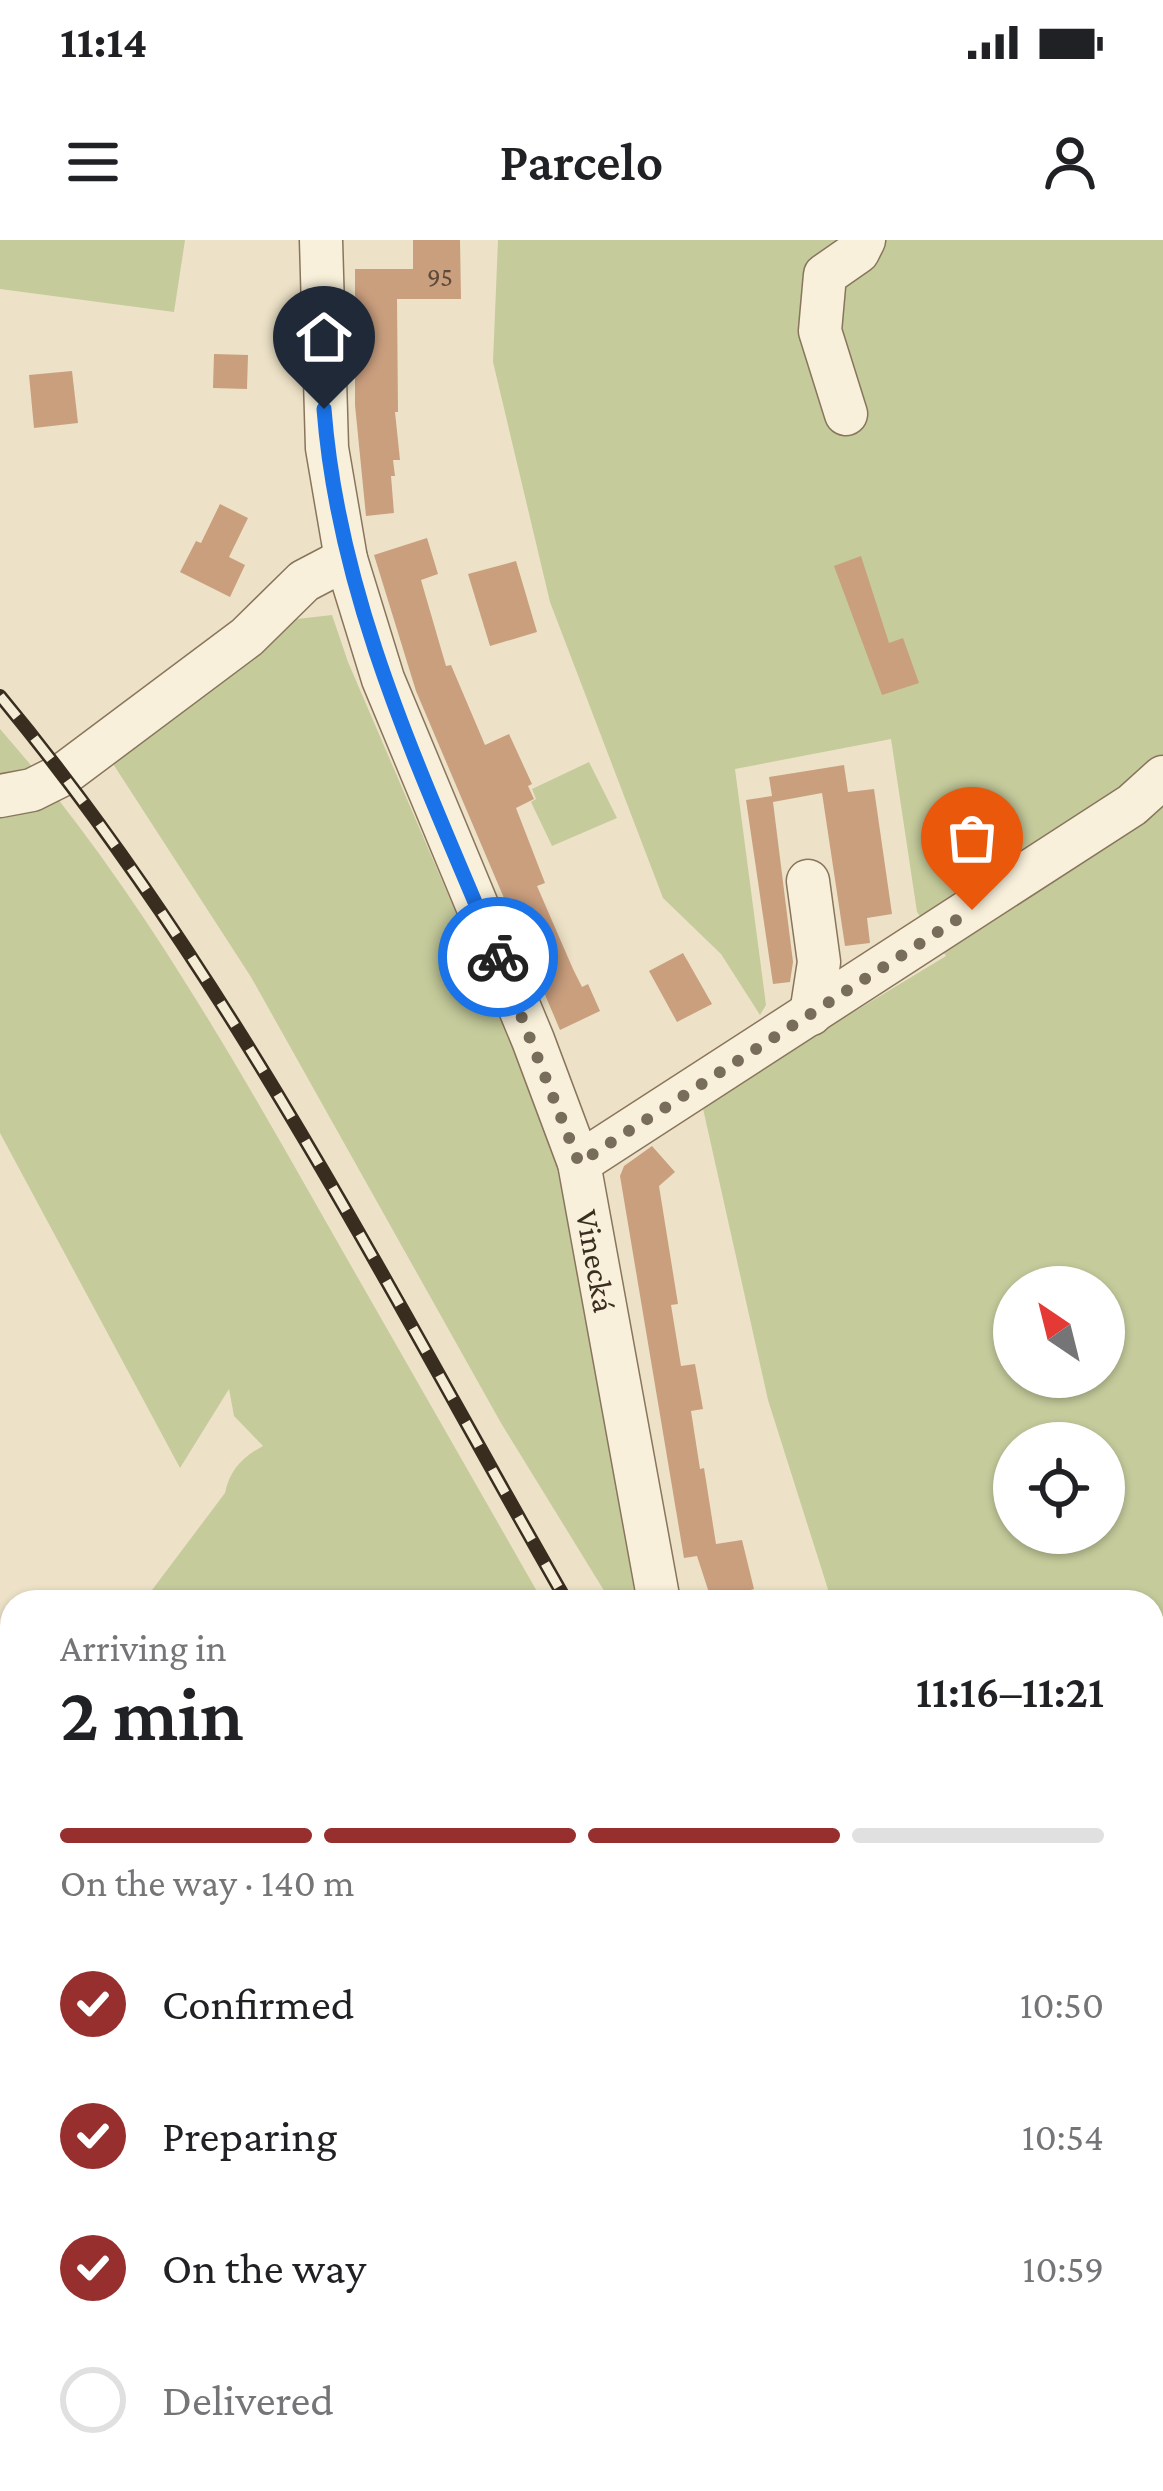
<!DOCTYPE html>
<html lang="en">
<head>
<meta charset="utf-8">
<style>
  :root { --surface:#fff; --page:#f2f2f2; --text:#202124; --muted:#757577; --line:#e0e0e0; --accent:#962f2e }
  body { margin:0; font-family:"Crimson Pro",serif; background:var(--page); color:var(--text); height:100vh; display:flex; flex-direction:column; font-size:45px; white-space:nowrap }
  * { box-sizing:border-box; margin:0 }
  p { font-size:39px; color:var(--muted) }
  .icon { flex:none; width:66px; height:66px; fill:none; stroke:currentColor; stroke-width:2; stroke-linecap:round; stroke-linejoin:round }
  .map { position:relative; flex:1; overflow:hidden }
  .sheet { position:absolute; left:0px; top:1350px; width:1164px; height:903px; display:flex; flex-direction:column; background:var(--surface); border-radius:36px 36px 0 0; box-shadow:0 3px 9px #0004 }
  .sheet>* { flex:none }
  .needle { width:78px; rotate:325deg }
  .tools { position:absolute; left:993px; top:1026px; display:grid; gap:24px }
  .tools a { display:grid; place-items:center; width:132px; height:132px; border-radius:50%; background:var(--surface); box-shadow:0 3px 9px #0004; font-size:60px }
  .pin { position:absolute; display:grid; place-items:center; width:102px; height:102px; color:#fff; margin:-123px -51px; border-radius:50% 50% 50% 0; rotate:-45deg; box-shadow:0 0 12px #0007 }
  .pin .icon { rotate:45deg }
  .courier { position:absolute; display:grid; place-items:center; width:120px; height:120px; margin:-60px; border:9px solid #1a73e8; border-radius:50%; background:#fff; color:#222; box-shadow:0 3px 15px #0007 }
  .summary em { font-style:normal; font-weight:600 }
  .summary div { display:flex; flex-direction:column-reverse }
  .summary { display:flex; align-items:center; justify-content:space-between; height:204px; padding:0 60px }
  h1 { font-size:78px; font-weight:600; line-height:90px }
  .bar { display:grid; grid-template-columns:repeat(4,1fr); gap:18px 12px; align-content:center; height:144px; padding:0 60px }
  .bar i { height:15px; border-radius:9px; background:var(--line) }
  .bar .selected { background:var(--accent) }
  .bar p { grid-column:span 4 }
  ol { padding:0 60px; list-style:none }
  li { display:flex; align-items:center; gap:36px; height:132px }
  li p { margin-inline-start:auto }
  li .icon { padding:12px; border-radius:50%; background:var(--accent); color:#fff; stroke-width:4 }
  li:last-child { color:var(--muted) }
  li i { width:66px; height:66px; border:6px solid var(--line); border-radius:50% }
  .status { display:flex; justify-content:space-between; align-items:center; height:84px; padding:0 60px; background:var(--surface); direction:ltr }
  .status svg { height:33px; fill:currentColor }
  header { display:flex; justify-content:space-between; align-items:center; height:156px; padding:0 60px; background:var(--surface); font-size:54px; font-weight:600 }
  .map>svg:first-child { display:block }
  .green { fill:#c5cb9b; fill-rule:evenodd }
  .building { fill:#ca9f7e }
  .lines { fill:none; stroke-linecap:round; stroke-linejoin:round }
  .minor-casing { stroke:#89755d; stroke-width:45 }
  .minor { stroke:#f8f0da; stroke-width:42 }
  .rail-casing { stroke:#392d20; stroke-width:14 }
  .rail { stroke:#f5ecd6; stroke-width:9; stroke-dasharray:27; stroke-linecap:butt }
  .done { stroke:#786c5a; stroke-width:12; stroke-dasharray:0 21.6 }
  .route { stroke:#1a73e8; stroke-width:15 }
  .labels { text-anchor:middle; dominant-baseline:central; stroke-width:12; stroke-linejoin:round; paint-order:stroke }
  .number-label { font-size:27px; fill:#5d4a38 }
  .street-label { font-size:33px; fill:#392d20; stroke:#f5ecd6 }
</style>
</head>
<body>
<div class="status"><b>11:14</b><svg viewBox="0 0 49 12"><path d="M0 12V9h3v3zM5 12V6h3v6zM10 12V3h3v9zM15 12V0h3v12zM26 1h20v11H26zM47 4h2v5h-2z"/></svg></div>
<header><svg class="icon" aria-label="menu" viewBox="0 0 24 24"><path d="M4 6h16M4 12h16M4 18h16"/></svg>Parcelo<svg class="icon" aria-label="person" viewBox="0 0 24 24"><circle cx="12" cy="8" r="4"/><path d="M4 21q1-7 8-7t8 7"/></svg></header>
<div class="map">
<svg width="1163" height="2251" viewBox="0 0 1163 2251">
  <rect width="100%" height="100%" fill="#ede2c7"/>
  <!-- green -->
  <g class="green">
    <path d="M 0,0 L 185,0 L 174,72 L 0,49 Z"/>
    <path d="M 498,0 L 1163,0 L 1163,2251 L 1098,2251 L 1092,2241 L 1152,2241 L 1152,1362 L 832,1362 L 768,1160 L 702,864 L 946,716 L 917,672 L 891,499 L 735,529 L 766,765 L 760,775 L 721,714 L 663,658 L 550,362 L 493,122 ZM 1014,1047 L 1104,1047 L 1104,1137 L 1014,1137 ZM 1014,1203 L 1104,1203 L 1104,1293 L 1014,1293 Z"/>
    <path d="M 332,375 L 348,422 L 548,887 L 583,1048 L 636,1362 L 611,1362 L 501,1183 L 251,737 L 106,513 L 195,458 L 297,379 Z"/>
    <path d="M 0,489 C 126,632 223,800 317,966 C 392,1098 468,1230 543,1362 L 143,1362 L 225,1253 C 230,1229 243,1217 263,1206 L 234,1176 L 229,1149 L 180,1228 L 0,893 Z"/>
    <path d="M 589,522 L 617,578 L 552,606 L 531,562 L 536,559 L 532,549 Z"/>
    <path d="M 12,1468 L 12,2069 L 0,2061 L 0,1473 Z"/>
    <path d="M 0,2075 L 12,2083 L 12,2234 L 0,2223 Z"/>
    <path d="M 20,2241 L 222,2241 L 233,2251 L 32,2251 Z"/>
    <path d="M 234,2241 L 1044,2241 L 1049,2251 L 247,2251 Z"/>
  </g>
  <!-- building -->
  <g class="building">
    <path d="M 413,0 L 460,0 L 461,59 L 397,59 L 398,172 L 395,172 L 400,220 L 393,220 L 395,236 L 391,236 L 394,273 L 366,276 L 355,165 L 355,29 L 413,29 Z"/>
    <path d="M 214,114 L 248,115 L 247,149 L 213,148 Z"/>
    <path d="M 72,131 L 78,183 L 34,188 L 29,135 Z"/>
    <path d="M 220,264 L 248,278 L 229,317 L 245,325 L 230,357 L 180,332 L 196,301 L 201,303 Z"/>
    <path d="M 427,298 L 438,334 L 421,340 L 446,426 L 451,425 L 485,505 L 509,494 L 532,544 L 528,546 L 534,559 L 516,568 L 545,643 L 537,646 L 573,729 L 582,747 L 588,744 L 600,771 L 560,790 L 416,451 L 374,315 Z"/>
    <path d="M 861,316 L 889,403 L 903,398 L 919,443 L 882,455 L 834,326 Z"/>
    <path d="M 516,321 L 537,392 L 490,406 L 468,334 Z"/>
    <path d="M 844,525 L 848,552 L 874,549 L 892,674 L 867,678 L 870,703 L 845,706 L 822,553 L 773,562 L 793,722 L 790,742 L 773,744 L 746,560 L 772,556 L 769,537 Z"/>
    <path d="M 683,713 L 712,764 L 677,782 L 649,731 Z"/>
    <path d="M 652,906 L 675,932 L 659,946 L 678,1064 L 671,1065 L 681,1126 L 695,1124 L 703,1169 L 691,1171 L 700,1229 L 704,1228 L 716,1304 L 742,1300 L 754,1349 L 747,1351 L 751,1362 L 712,1362 L 697,1316 L 684,1318 L 620,936 L 624,926 Z"/>
  </g>
  <g class="lines">
    <!-- minor casing -->
    <g class="minor-casing">
      <g id="minor">
        <path id="s1" d="M 321,0 L 327,208 L 346,319 L 383,439 L 533,800 L 579,923 L 659,1362"/>
        <path d="M 846,174 L 820,91 L 825,35 L 858,12 L 864,0"/>
        <path d="M 0,556 L 32,550 L 64,534 L 247,397 L 304,341 L 346,319"/>
        <path d="M 808,641 L 819,722 L 811,774"/>
        <path d="M 579,923 L 1132,565 L 1163,537"/>
        <path d="M 949,2241 L 955,2251"/>
      </g>
    </g>
    <!-- minor -->
    <use href="#minor" class="minor"/>
    <!-- rail casing -->
    <g class="rail-casing">
      <g id="rail">
        <path d="M 0,456 C 228,731 390,1053 567,1362"/>
        <path d="M 1068,2241 L 1074,2251"/>
      </g>
    </g>
    <!-- rail -->
    <use href="#rail" class="rail"/>
  </g>
  <g class="lines">
    <!-- done -->
    <path class="done" d="M 498,717 L 579,923 L 972,670"/>
    <!-- route -->
    <path class="route" d="M 324,169 C 339,364 424,538 498,717"/>
  </g>
  <g class="labels">
    <!-- number labels -->
    <g class="number-label">
      <text x="440" y="37">95</text>
    </g>
    <!-- street labels -->
    <g class="street-label">
      <text stroke="none"><textPath href="#s1" startOffset="1068">Vinecká</textPath></text>
    </g>
  </g>
</svg>
<div class="tools">
<a><svg class="needle" viewBox="-14 -14 28 28"><path d="M0-13l5 13h-10z" fill="#e53935"/><path d="M0 13l5-13h-10z" fill="#757577"/></svg></a>
<a><svg class="icon" aria-label="locate" viewBox="0 0 24 24"><circle cx="12" cy="12" r="6"/><path d="M12 2v4M12 18v4M2 12h4M18 12h4"/></svg></a>
</div>
<div class="pin" style="left:972px;top:670px;background:#ea580c"><svg class="icon" aria-label="bag" viewBox="0 0 24 24"><path d="M5 8h14l-1 12H6zM9 8a3 3 0 0 1 6 0"/></svg></div>
<div class="pin" style="left:324px;top:169px;background:#1f2937"><svg class="icon" aria-label="home" viewBox="0 0 24 24"><path d="M3 11l9-7 9 7M6 9v11h12V9"/></svg></div>
<div class="courier" style="left:498px;top:717px"><svg class="icon" aria-label="bike" viewBox="0 0 24 24"><circle cx="6" cy="16" r="4"/><circle cx="18" cy="16" r="4"/><path d="M6 16l4-8h5l3 8M10 8l3 8H6M13 5h3"/></svg></div>
<section class="sheet">
<div class="summary"><div><h1>2 min</h1><p>Arriving in</p></div><em>11:16–11:21</em></div>
<div class="bar"><i class="selected"></i><i class="selected"></i><i class="selected"></i><i></i><p>On the way · 140 m</p></div>
<ol>
<li><svg class="icon" aria-label="check" viewBox="0 0 24 24"><path d="M5 12l5 5 9-10"/></svg>Confirmed<p>10:50</p></li>
<li><svg class="icon" aria-label="check" viewBox="0 0 24 24"><path d="M5 12l5 5 9-10"/></svg>Preparing<p>10:54</p></li>
<li><svg class="icon" aria-label="check" viewBox="0 0 24 24"><path d="M5 12l5 5 9-10"/></svg>On the way<p>10:59</p></li>
<li><i></i>Delivered</li>
</ol>
</section>
</div>
</body>
</html>
